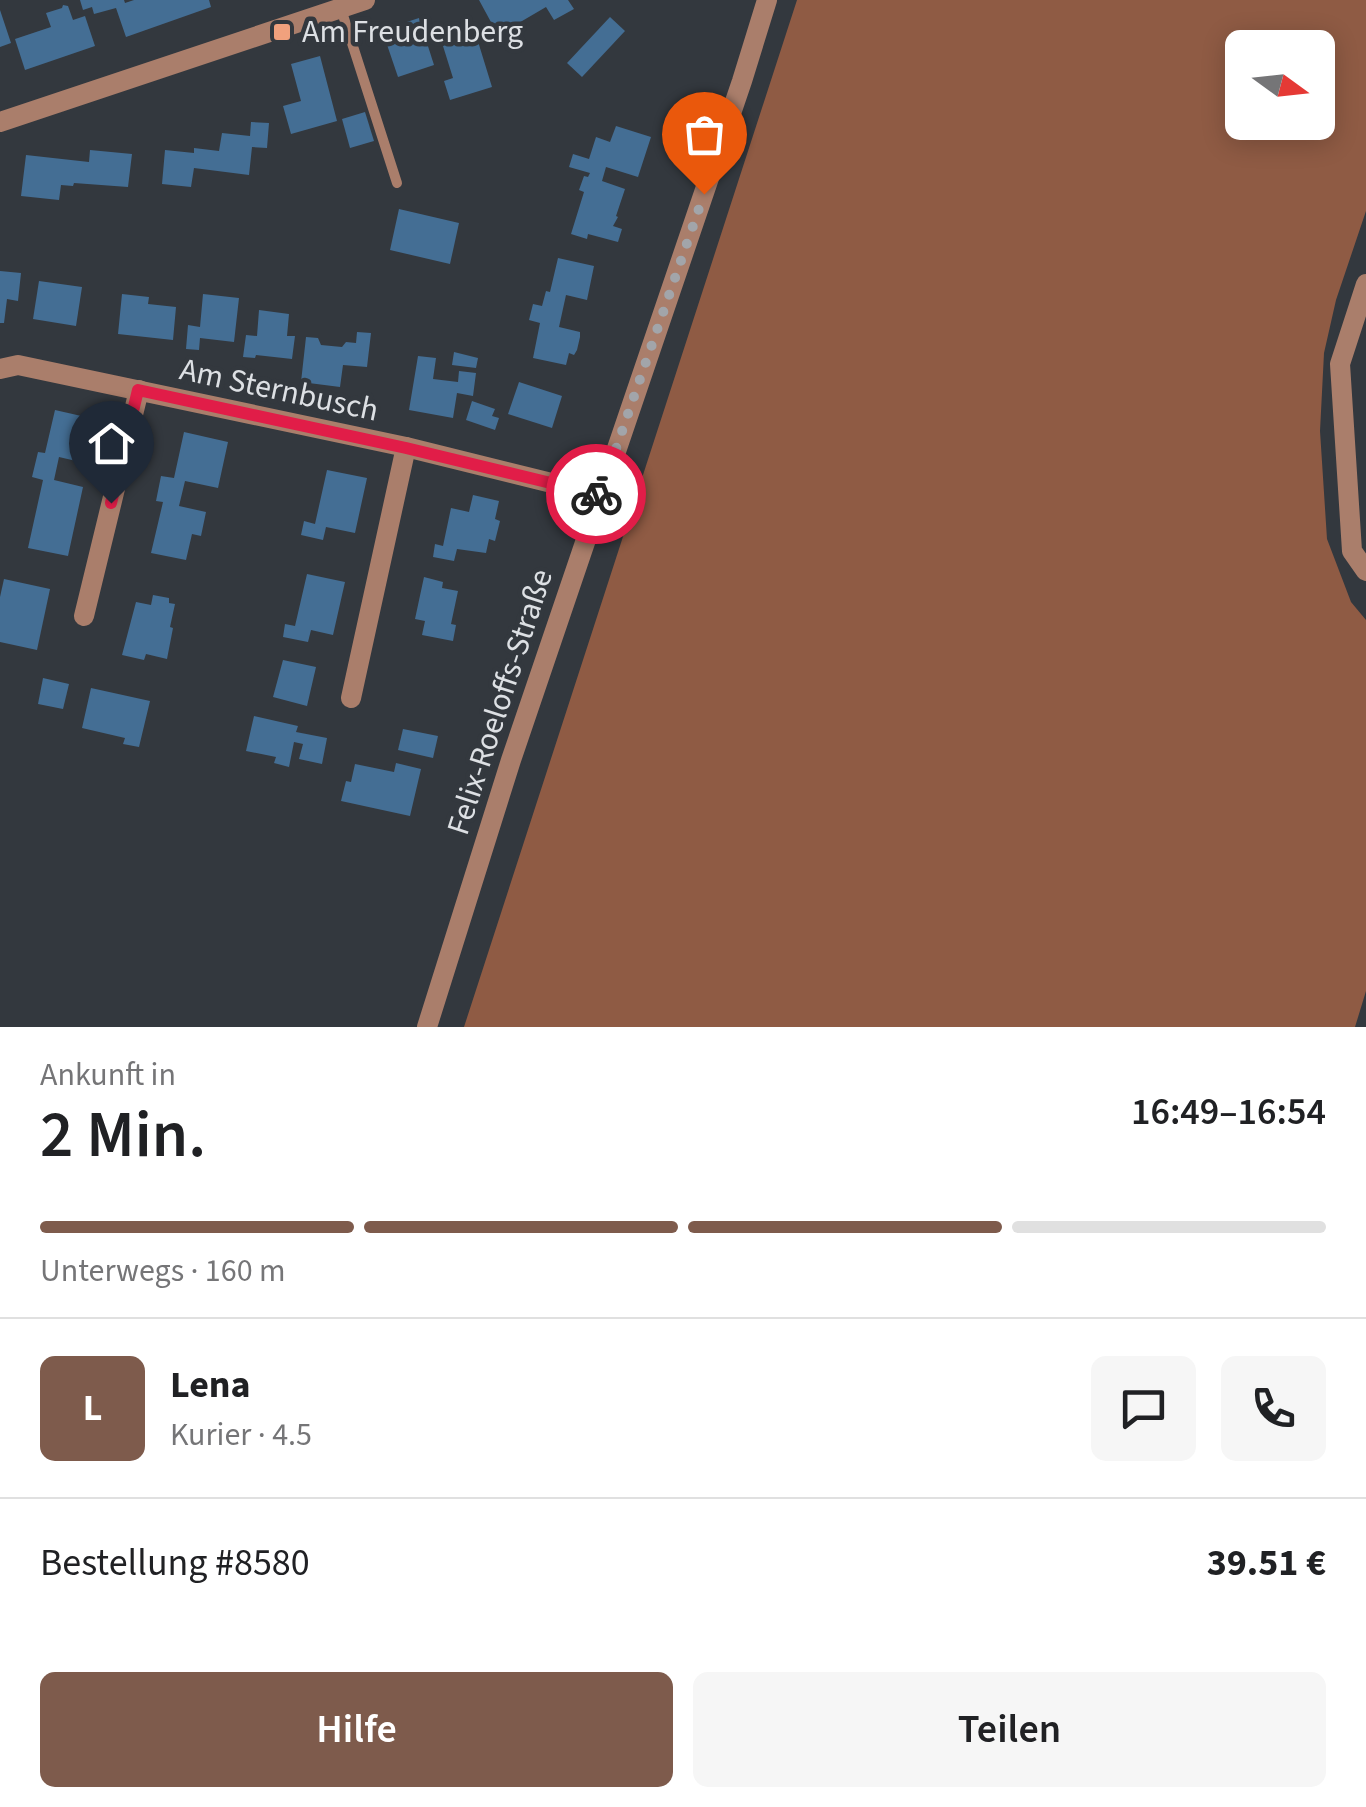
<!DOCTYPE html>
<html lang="de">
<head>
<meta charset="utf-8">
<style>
  :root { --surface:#fff; --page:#f6f6f6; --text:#202124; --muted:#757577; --line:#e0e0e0; --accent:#7e5b4c }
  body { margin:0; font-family:"Source Sans 3",sans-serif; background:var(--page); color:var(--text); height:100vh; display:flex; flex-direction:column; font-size:38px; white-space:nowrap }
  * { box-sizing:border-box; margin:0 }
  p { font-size:32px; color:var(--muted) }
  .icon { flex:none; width:55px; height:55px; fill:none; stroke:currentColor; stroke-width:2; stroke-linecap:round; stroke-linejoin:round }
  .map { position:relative; height:1027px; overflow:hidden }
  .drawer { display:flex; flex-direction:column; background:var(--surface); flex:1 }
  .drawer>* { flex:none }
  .needle { width:65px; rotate:105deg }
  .fabs { position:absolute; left:1225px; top:30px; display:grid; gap:20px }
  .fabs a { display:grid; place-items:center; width:110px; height:110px; border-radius:15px; background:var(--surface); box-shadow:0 5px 25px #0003; font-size:50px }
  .pin { position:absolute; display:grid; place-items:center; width:85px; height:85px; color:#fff; margin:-102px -42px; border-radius:50% 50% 50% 0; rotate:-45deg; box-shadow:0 0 10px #0007 }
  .pin .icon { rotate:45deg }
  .courier { position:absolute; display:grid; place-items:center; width:100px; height:100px; margin:-50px; border:8px solid #e11d48; border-radius:50%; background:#fff; color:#222; box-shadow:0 2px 12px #0007 }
  .headline em { font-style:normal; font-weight:600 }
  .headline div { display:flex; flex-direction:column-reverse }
  .headline { display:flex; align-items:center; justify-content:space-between; height:170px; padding:0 40px }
  h1 { font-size:65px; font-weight:600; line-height:75px }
  .bar { display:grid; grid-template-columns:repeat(4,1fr); gap:15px 10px; align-content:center; height:120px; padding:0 40px }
  .bar i { height:12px; border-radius:8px; background:var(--line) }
  .bar .current { background:var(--accent) }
  .bar p { grid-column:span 4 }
  .line { display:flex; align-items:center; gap:25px; padding:0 40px; border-top:2px solid var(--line) }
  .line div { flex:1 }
  .round { display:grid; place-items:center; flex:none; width:105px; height:105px; border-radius:15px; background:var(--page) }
  .action { display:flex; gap:20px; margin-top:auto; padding:20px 40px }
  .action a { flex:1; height:115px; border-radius:15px; background:var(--accent); color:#fff; font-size:40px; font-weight:600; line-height:115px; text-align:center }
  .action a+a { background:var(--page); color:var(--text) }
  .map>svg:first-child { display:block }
  .forest { fill:#8f5b44; fill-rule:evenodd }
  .building { fill:#446e94 }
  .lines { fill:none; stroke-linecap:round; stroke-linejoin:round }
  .service { stroke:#aa7e6b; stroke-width:10 }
  .minor { stroke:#aa7e6b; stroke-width:20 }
  .tertiary { stroke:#aa7e6b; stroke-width:20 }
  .done { stroke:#a2a5aa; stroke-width:10; stroke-dasharray:0 18 }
  .route { stroke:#e11d48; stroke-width:12 }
  .poi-dot { fill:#f1a17d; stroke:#33383e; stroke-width:4 }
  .labels { text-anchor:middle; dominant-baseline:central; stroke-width:9; stroke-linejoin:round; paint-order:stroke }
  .poi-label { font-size:32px; fill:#dde0e4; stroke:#33383e; text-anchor:start }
  .street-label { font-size:32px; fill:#dde0e4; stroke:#33383e }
</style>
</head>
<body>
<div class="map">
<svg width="1366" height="1027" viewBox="0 0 1366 1027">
  <rect width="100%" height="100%" fill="#33383e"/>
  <!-- forest -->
  <path class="forest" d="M 797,0 L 1366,0 L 1366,211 L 1336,300 L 1324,353 L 1320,431 L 1327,539 L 1351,602 L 1366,620 L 1366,991 L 1355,1027 L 464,1027 ZM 1242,48 L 1318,48 L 1318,122 L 1242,122 Z"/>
  <!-- building -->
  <g class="building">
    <path d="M 80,0 L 124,0 L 125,3 L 134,0 L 209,0 L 211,7 L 126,37 L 116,8 L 94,14 L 92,7 L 83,10 Z"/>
    <path d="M 479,0 L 568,0 L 574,9 L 554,20 L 546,7 L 498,35 Z"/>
    <path d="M 63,5 L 68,6 L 73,20 L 85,16 L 95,46 L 25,70 L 15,39 L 51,27 L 46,13 L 62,8 Z"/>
    <path d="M 0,10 L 11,43 L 0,47 Z"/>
    <path d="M 610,17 L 625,31 L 582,77 L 567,63 Z"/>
    <path d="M 419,18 L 434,65 L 398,77 L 382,30 Z"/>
    <path d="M 476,35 L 492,87 L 450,100 L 444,81 L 453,78 L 443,46 Z"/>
    <path d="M 320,56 L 337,121 L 291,134 L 283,106 L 301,101 L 291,64 Z"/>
    <path d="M 365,112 L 374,141 L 350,148 L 342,119 Z"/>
    <path d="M 251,122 L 269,123 L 267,148 L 252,147 L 249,175 L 194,168 L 191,187 L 162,184 L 165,150 L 194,153 L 194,148 L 219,151 L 222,133 L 250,136 Z"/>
    <path d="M 616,126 L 651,137 L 638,177 L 606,167 L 602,181 L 625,189 L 616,216 L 618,217 L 613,226 L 622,229 L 618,242 L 588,234 L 587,239 L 571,234 L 584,192 L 579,190 L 584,176 L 588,177 L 590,173 L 569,167 L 573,154 L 589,159 L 596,137 L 610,142 Z"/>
    <path d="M 90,150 L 132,154 L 128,187 L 74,183 L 73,186 L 61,185 L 59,200 L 21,196 L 26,155 L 89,162 Z"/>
    <path d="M 399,209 L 459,223 L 450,264 L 390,250 Z"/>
    <path d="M 558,258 L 594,266 L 587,300 L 566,295 L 559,327 L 580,332 L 580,337 L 577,350 L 574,355 L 569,353 L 566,365 L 533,358 L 540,323 L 529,320 L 533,304 L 542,306 L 546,291 L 550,292 Z"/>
    <path d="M 0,271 L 21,273 L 18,301 L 7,299 L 4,323 L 0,323 Z"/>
    <path d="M 39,281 L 82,287 L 76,326 L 33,319 Z"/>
    <path d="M 122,294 L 149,297 L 148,304 L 176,307 L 173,340 L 118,334 Z"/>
    <path d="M 203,294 L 239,298 L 234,342 L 200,338 L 199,350 L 186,349 L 188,325 L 200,327 Z"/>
    <path d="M 259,310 L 289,314 L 287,336 L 295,336 L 292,359 L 256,355 L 255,358 L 243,357 L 246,335 L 257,336 Z"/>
    <path d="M 357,332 L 371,333 L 367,367 L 343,365 L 340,387 L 301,382 L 306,337 L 318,338 L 321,345 L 342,347 L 346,342 L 356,343 Z"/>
    <path d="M 454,352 L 478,358 L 476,368 L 452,365 Z"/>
    <path d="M 418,356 L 436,358 L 433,379 L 458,382 L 459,371 L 476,373 L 473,396 L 457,393 L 453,418 L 409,410 Z"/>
    <path d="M 519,382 L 562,396 L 552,428 L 508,414 Z"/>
    <path d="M 472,401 L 495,409 L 492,416 L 499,418 L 495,430 L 466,420 Z"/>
    <path d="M 55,410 L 99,420 L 89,464 L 59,457 L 54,480 L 83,487 L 68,556 L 28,548 L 43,480 L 32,477 L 38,452 L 45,453 Z"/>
    <path d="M 184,432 L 228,442 L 218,488 L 185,481 L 179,506 L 206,512 L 201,536 L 192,534 L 186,560 L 151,553 L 163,502 L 156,501 L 161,476 L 174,478 Z"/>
    <path d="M 327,470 L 367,478 L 355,533 L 326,527 L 323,540 L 301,535 L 304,521 L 315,524 Z"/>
    <path d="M 473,495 L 499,501 L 495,519 L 500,521 L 495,541 L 489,539 L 486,553 L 457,549 L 454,561 L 433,557 L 435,544 L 443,546 L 451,508 L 469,512 Z"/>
    <path d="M 307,574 L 345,582 L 333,635 L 311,630 L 308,642 L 283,637 L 285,624 L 295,626 Z"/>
    <path d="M 424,577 L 443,582 L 442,588 L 458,591 L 451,624 L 456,625 L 453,641 L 422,635 L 425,621 L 415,619 Z"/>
    <path d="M 4,579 L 50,589 L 37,650 L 0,642 L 0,597 Z"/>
    <path d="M 153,595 L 169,598 L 169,603 L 175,604 L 170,627 L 173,628 L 167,659 L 146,654 L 144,660 L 122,655 L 136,602 L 151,605 Z"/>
    <path d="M 283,660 L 316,667 L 307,706 L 273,697 Z"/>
    <path d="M 43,678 L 69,684 L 63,709 L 38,704 Z"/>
    <path d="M 91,688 L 150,701 L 139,747 L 123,744 L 125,738 L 82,728 Z"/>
    <path d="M 254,716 L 298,726 L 296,732 L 327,738 L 322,764 L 299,759 L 303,744 L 294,742 L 289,767 L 274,763 L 276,757 L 246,751 Z"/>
    <path d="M 403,729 L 438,736 L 433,758 L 398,750 Z"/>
    <path d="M 396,763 L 421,769 L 410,816 L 341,801 L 346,781 L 351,782 L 355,764 L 394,772 Z"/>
  </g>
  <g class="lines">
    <!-- service -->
    <path class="service" d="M 341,9 L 397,183"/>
    <!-- minor -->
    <g class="minor">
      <path d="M 1366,284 L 1340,364 L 1352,551 L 1366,571"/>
      <path d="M 0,369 L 18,365 L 406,447 L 600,495"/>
      <path d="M 84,616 L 139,390"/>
      <path d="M 351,698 L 406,447"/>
    </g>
    <!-- tertiary -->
    <g class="tertiary">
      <path d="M 0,122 L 365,0"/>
      <path d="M 427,1027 L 511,760 L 742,81 L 767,0"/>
    </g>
  </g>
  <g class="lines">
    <!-- done -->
    <path class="done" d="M 596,494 L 600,495 L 704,194"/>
    <!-- route -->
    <path class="route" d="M 111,503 L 138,390 L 406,448 L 596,494"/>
  </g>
  <!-- markers -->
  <rect class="poi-dot" x="272" y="22" width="20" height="20" rx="5"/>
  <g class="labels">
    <!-- poi labels -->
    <g class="poi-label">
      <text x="302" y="32">Am Freudenberg</text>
    </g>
    <!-- street labels -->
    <g class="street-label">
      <text transform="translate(279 390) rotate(12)">Am Sternbusch</text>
      <text transform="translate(500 702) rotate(-72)">Felix-Roeloffs-Straße</text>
    </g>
  </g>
</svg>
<div class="fabs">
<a><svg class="needle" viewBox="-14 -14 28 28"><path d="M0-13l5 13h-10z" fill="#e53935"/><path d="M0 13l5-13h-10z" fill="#757577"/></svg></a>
</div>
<div class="pin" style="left:704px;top:194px;background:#ea580c"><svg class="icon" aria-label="bag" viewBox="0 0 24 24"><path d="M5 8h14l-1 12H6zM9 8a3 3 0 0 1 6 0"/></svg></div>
<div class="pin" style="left:111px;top:503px;background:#1f2937"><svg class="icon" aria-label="home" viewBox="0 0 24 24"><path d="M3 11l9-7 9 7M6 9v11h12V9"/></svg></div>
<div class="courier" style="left:596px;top:494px"><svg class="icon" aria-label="bike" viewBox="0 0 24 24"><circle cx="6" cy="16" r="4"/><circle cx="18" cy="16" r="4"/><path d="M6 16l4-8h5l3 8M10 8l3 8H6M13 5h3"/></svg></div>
</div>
<section class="drawer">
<div class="headline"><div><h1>2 Min.</h1><p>Ankunft in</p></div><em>16:49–16:54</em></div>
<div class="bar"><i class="current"></i><i class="current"></i><i class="current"></i><i></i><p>Unterwegs · 160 m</p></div>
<div class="line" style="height:180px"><b class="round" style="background:var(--accent);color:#fff">L</b><div><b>Lena</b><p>Kurier · 4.5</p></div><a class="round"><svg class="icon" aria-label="chat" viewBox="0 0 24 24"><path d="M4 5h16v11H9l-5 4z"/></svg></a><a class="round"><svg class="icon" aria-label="phone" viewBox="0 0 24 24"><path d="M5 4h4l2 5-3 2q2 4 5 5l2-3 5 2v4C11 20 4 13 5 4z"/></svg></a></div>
<div class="line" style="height:130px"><div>Bestellung #8580</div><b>39.51 €</b></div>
<div class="action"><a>Hilfe</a><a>Teilen</a></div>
</section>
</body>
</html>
